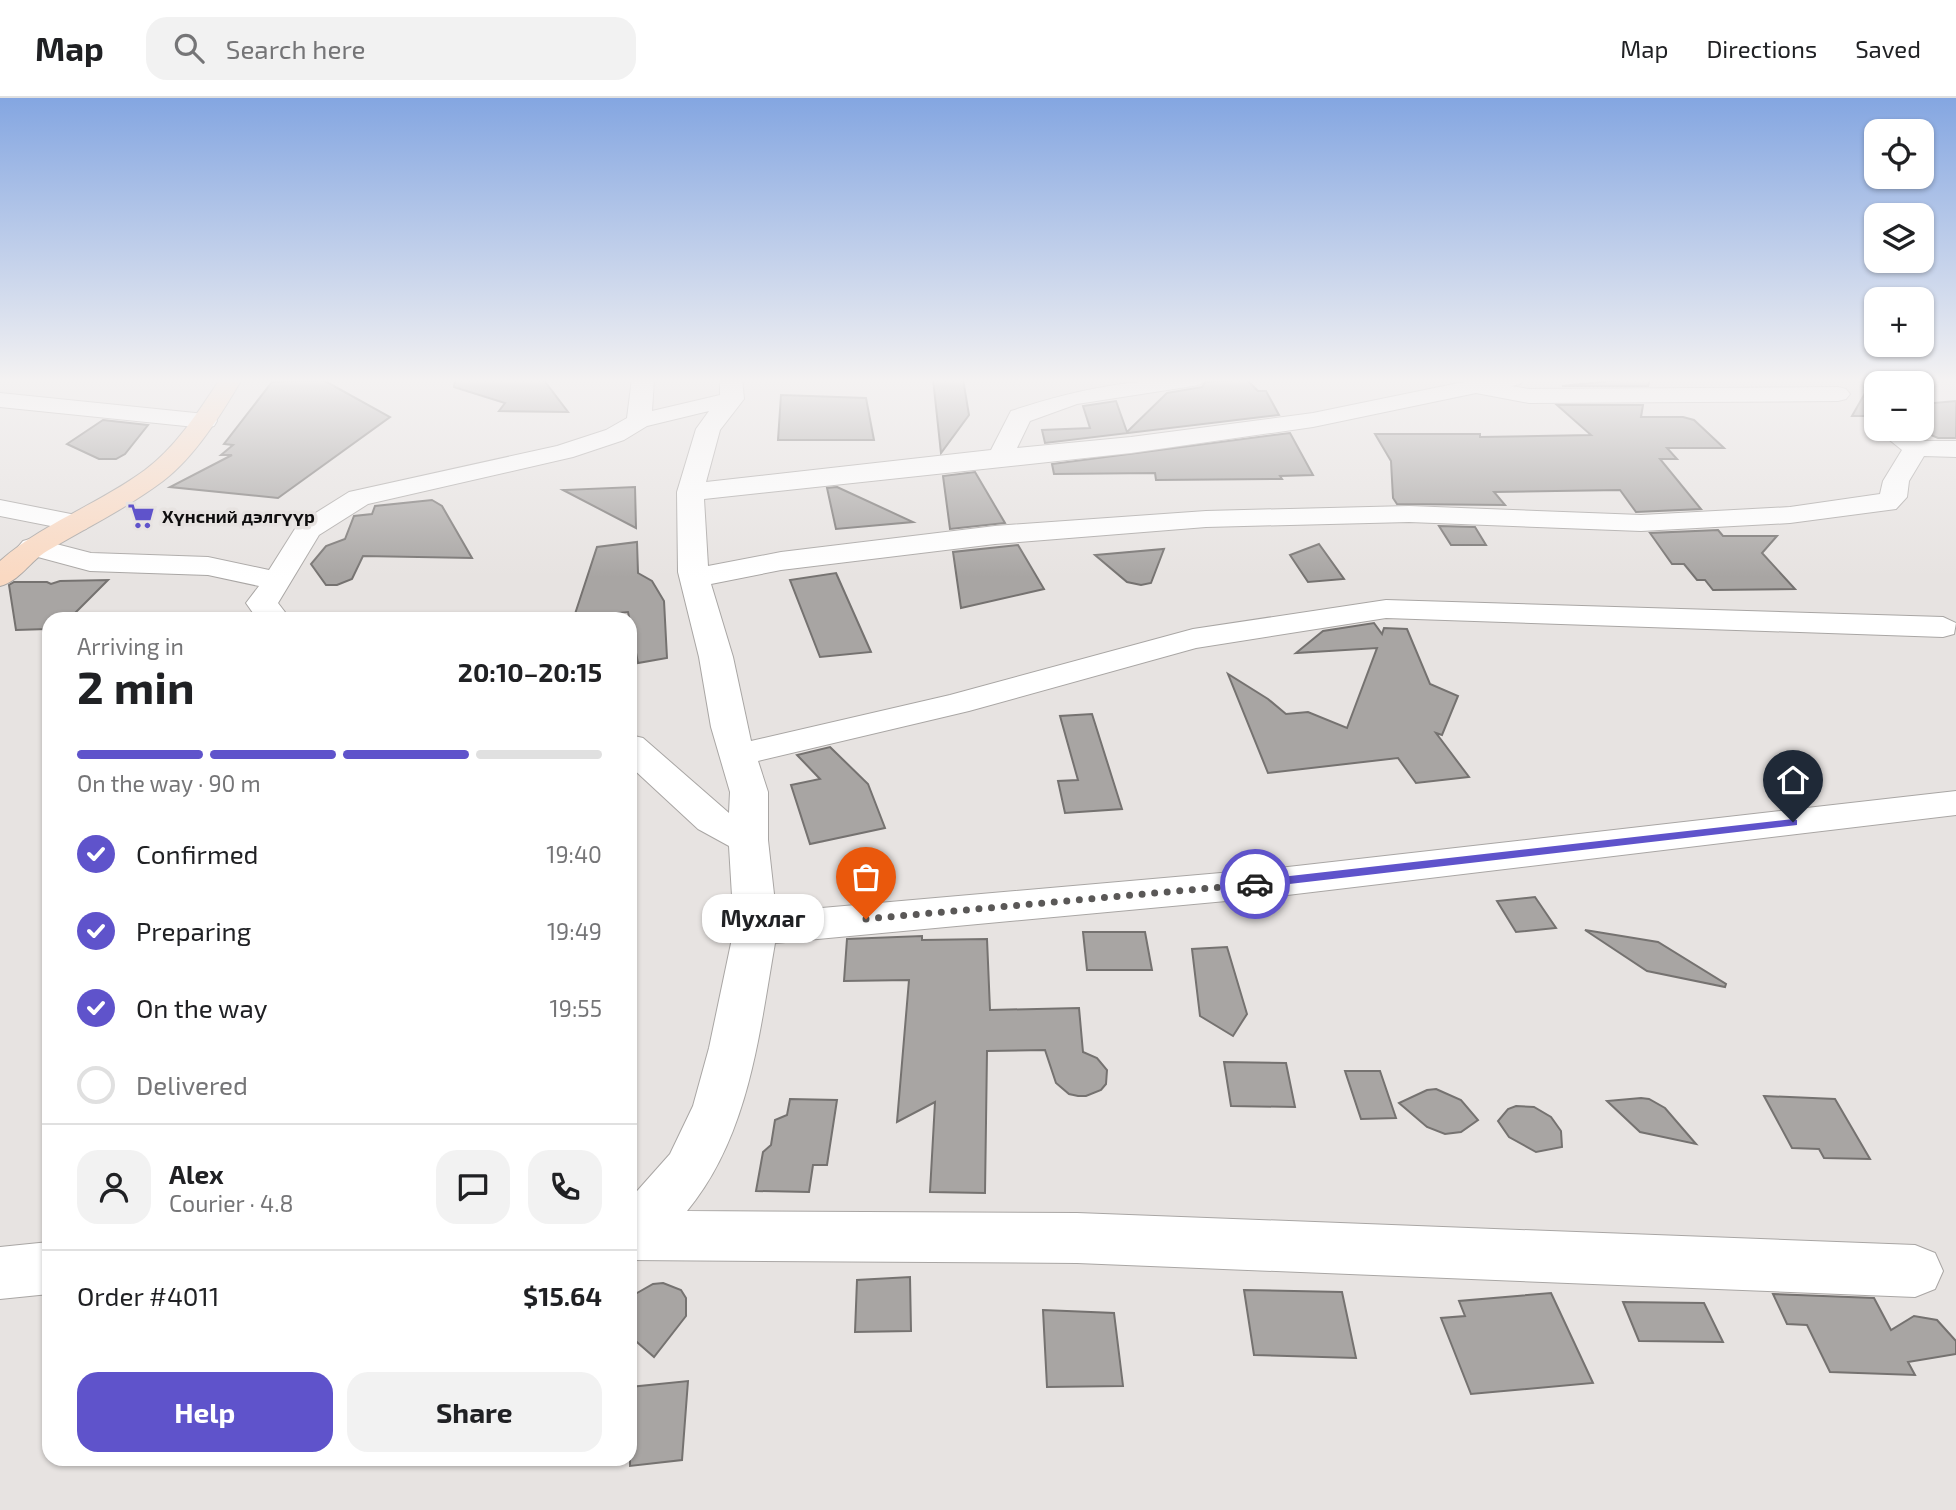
<!DOCTYPE html>
<html lang="en">
<head>
<meta charset="utf-8">
<style>
  :root { --surface:#fff; --page:#f2f2f2; --text:#202124; --muted:#757577; --line:#e0e0e0; --accent:#5f53cb }
  body { margin:0; font-family:"Exo 2",sans-serif; background:var(--page); color:var(--text); height:100vh; display:flex; flex-direction:column; font-size:26px; white-space:nowrap }
  * { box-sizing:border-box; margin:0 }
  p { font-size:23px; color:var(--muted) }
  .icon { flex:none; width:38px; height:38px; fill:none; stroke:currentColor; stroke-width:2; stroke-linecap:round; stroke-linejoin:round }
  .map { position:relative; flex:1; overflow:hidden }
  .sheet { position:absolute; left:42px; top:514px; width:595px; height:854px; display:flex; flex-direction:column; background:var(--surface); border-radius:21px; box-shadow:0 2px 5px #0004 }
  .sheet>* { flex:none }
  .buttons { position:absolute; left:1864px; top:21px; display:grid; gap:14px }
  .buttons a { display:grid; place-items:center; width:70px; height:70px; border-radius:14px; background:var(--surface); box-shadow:0 2px 5px #0004; font-size:35px }
  .pin { position:absolute; display:grid; place-items:center; width:60px; height:60px; color:#fff; margin:-72px -30px; border-radius:50% 50% 50% 0; rotate:-45deg; box-shadow:0 0 7px #0007 }
  .pin .icon { rotate:45deg }
  .courier { position:absolute; display:grid; place-items:center; width:70px; height:70px; margin:-35px; border:5px solid #5f53cb; border-radius:50%; background:#fff; color:#222; box-shadow:0 2px 9px #0007 }
  .bubble { position:absolute; height:49px; border-radius:21px; background:var(--surface); box-shadow:0 2px 5px #0004; font-size:23px; font-weight:700; line-height:49px; text-align:center }
  .headline em { font-style:normal; font-weight:700 }
  .headline div { display:flex; flex-direction:column-reverse }
  .headline { display:flex; align-items:center; justify-content:space-between; height:119px; padding:0 35px }
  h1 { font-size:46px; font-weight:700; line-height:52px }
  .bar { display:grid; grid-template-columns:repeat(4,1fr); gap:10px 7px; align-content:center; height:84px; padding:0 35px }
  .bar i { height:9px; border-radius:5px; background:var(--line) }
  .bar .active { background:var(--accent) }
  .bar p { grid-column:span 4 }
  .line { display:flex; align-items:center; gap:18px; padding:0 35px; border-top:2px solid var(--line) }
  .line div { flex:1 }
  .round { display:grid; place-items:center; flex:none; width:74px; height:74px; border-radius:21px; background:var(--page) }
  ol { padding:0 35px; list-style:none }
  li { display:flex; align-items:center; gap:21px; height:77px }
  li p { margin-inline-start:auto }
  li .icon { padding:7px; border-radius:50%; background:var(--accent); color:#fff; stroke-width:4 }
  li:last-child { color:var(--muted) }
  li i { width:38px; height:38px; border:4px solid var(--line); border-radius:50% }
  .button { display:flex; gap:14px; margin-top:auto; padding:14px 35px }
  .button a { flex:1; height:80px; border-radius:21px; background:var(--accent); color:#fff; font-size:28px; font-weight:700; line-height:80px; text-align:center }
  .button a+a { background:var(--page); color:var(--text) }
  header { display:flex; align-items:center; gap:42px; box-sizing:border-box; height:98px; padding:0 35px; background:var(--surface); border-bottom:2px solid var(--line) }
  header strong { font-size:33px }
  nav { display:flex; gap:38px; margin-inline-start:auto; font-size:24px }
  .search { width:490px; height:63px; background:var(--page); display:flex; align-items:center; gap:18px; box-sizing:border-box; padding:0 24px; border-radius:21px; color:var(--muted); font-size:26px }
  .map>svg:first-child { display:block }
  .building { fill:#a8a5a3; stroke:#757270; stroke-width:2 }
  .lines { fill:none; stroke-linecap:round; stroke-linejoin:round }
  .street-casing { stroke:#a9a6a4; stroke-width:2 }
  .secondary-casing { stroke:#a9a6a4; stroke-width:2 }
  .street { fill:#fff; fill-rule:evenodd }
  .secondary { fill:#fad9c2; fill-rule:evenodd }
  .route { fill:#5f53cb }
  .done { stroke:#5a5857; stroke-width:7; stroke-dasharray:0 12.6 }
  .labels { text-anchor:middle; dominant-baseline:central; stroke-width:7; stroke-linejoin:round; paint-order:stroke }
  .far-poi-label { font-size:18px; font-weight:bold; fill:#0e0d0d; stroke:#e7e3e1; text-anchor:start }
</style>
</head>
<body>
<header>
<strong>Map</strong>
<div class="search"><svg class="icon" aria-label="search" viewBox="0 0 24 24"><circle cx="10" cy="10" r="6"/><path d="M15 15l6 6"/></svg>Search here</div>
<nav><a>Map</a><a>Directions</a><a>Saved</a></nav>
</header>
<div class="map">
<svg width="1956" height="1412" viewBox="0 0 1956 1412">
  <rect width="100%" height="100%" fill="#e7e3e1"/>
  <!-- building -->
  <g class="building">
    <path d="M 455,281 L 543,281 L 568,314 L 499,313 L 505,305 L 454,289 Z"/>
    <path d="M 933,281 L 963,281 L 969,317 L 941,355 Z"/>
    <path d="M 1246,281 L 1258,293 L 1266,293 L 1279,317 L 1045,345 L 1042,332 L 1090,330 L 1083,308 L 1116,303 L 1127,334 L 1167,295 L 1202,289 L 1205,284 Z"/>
    <path d="M 1629,281 L 1650,281 L 1648,288 L 1562,288 Z"/>
    <path d="M 1873,281 L 1894,285 L 1876,285 L 1876,318 L 1852,318 Z"/>
    <path d="M 323,282 L 390,319 L 278,400 L 170,389 L 232,357 L 221,357 L 233,347 L 224,346 L 272,284 Z"/>
    <path d="M 781,297 L 866,300 L 874,342 L 778,342 Z"/>
    <path d="M 1922,299 L 1934,305 L 1956,303 L 1956,340 L 1938,340 L 1917,331 L 1922,331 Z"/>
    <path d="M 1557,307 L 1643,307 L 1641,319 L 1683,319 L 1694,322 L 1724,350 L 1667,350 L 1677,361 L 1660,361 L 1701,411 L 1636,414 L 1620,392 L 1494,394 L 1505,407 L 1397,406 L 1393,400 L 1391,363 L 1375,336 L 1480,336 L 1480,339 L 1591,337 Z"/>
    <path d="M 103,322 L 148,327 L 125,356 L 116,361 L 99,361 L 67,346 Z"/>
    <path d="M 1290,335 L 1313,377 L 1280,378 L 1282,381 L 1156,382 L 1155,375 L 1054,376 L 1052,366 Z"/>
    <path d="M 975,374 L 1005,425 L 950,431 L 943,378 Z"/>
    <path d="M 635,389 L 636,430 L 563,392 Z"/>
    <path d="M 837,389 L 913,424 L 836,431 L 827,390 Z"/>
    <path d="M 432,402 L 442,408 L 472,460 L 363,458 L 352,481 L 337,487 L 326,487 L 311,466 L 326,448 L 345,441 L 354,418 L 372,416 L 375,408 Z"/>
    <path d="M 1439,428 L 1475,429 L 1486,447 L 1451,447 Z"/>
    <path d="M 1718,432 L 1723,438 L 1777,438 L 1762,455 L 1795,491 L 1713,492 L 1705,482 L 1697,482 L 1684,466 L 1672,466 L 1650,435 Z"/>
    <path d="M 637,444 L 638,475 L 652,483 L 664,503 L 667,560 L 638,565 L 628,514 L 574,519 L 597,449 Z"/>
    <path d="M 1319,446 L 1344,481 L 1308,484 L 1290,457 Z"/>
    <path d="M 1018,447 L 1044,491 L 961,510 L 953,454 Z"/>
    <path d="M 1164,451 L 1151,485 L 1141,487 L 1127,484 L 1095,457 Z"/>
    <path d="M 836,475 L 871,554 L 820,559 L 790,482 Z"/>
    <path d="M 108,482 L 74,516 L 49,522 L 47,531 L 16,532 L 9,487 L 14,484 L 47,484 L 51,486 L 60,483 Z"/>
    <path d="M 1374,525 L 1382,536 L 1384,530 L 1407,531 L 1430,586 L 1458,598 L 1442,637 L 1436,635 L 1469,679 L 1416,685 L 1398,660 L 1268,675 L 1228,576 L 1268,601 L 1286,616 L 1308,614 L 1347,630 L 1377,550 L 1296,555 L 1323,533 Z"/>
    <path d="M 1092,616 L 1122,711 L 1065,715 L 1058,683 L 1078,682 L 1060,618 Z"/>
    <path d="M 830,649 L 868,686 L 885,730 L 810,746 L 791,687 L 820,681 L 797,657 Z"/>
    <path d="M 1535,799 L 1556,830 L 1516,834 L 1497,803 Z"/>
    <path d="M 1585,832 L 1658,844 L 1726,886 L 1725,889 L 1647,873 Z"/>
    <path d="M 1083,834 L 1145,834 L 1152,872 L 1087,872 Z"/>
    <path d="M 922,838 L 922,842 L 987,841 L 990,912 L 1079,910 L 1083,954 L 1097,960 L 1107,972 L 1106,986 L 1101,992 L 1086,998 L 1078,998 L 1069,996 L 1056,985 L 1045,952 L 987,953 L 985,1095 L 930,1094 L 935,1004 L 897,1024 L 909,882 L 844,883 L 847,841 Z"/>
    <path d="M 1227,849 L 1247,916 L 1233,938 L 1200,918 L 1192,851 Z"/>
    <path d="M 1224,964 L 1286,965 L 1295,1009 L 1231,1008 Z"/>
    <path d="M 1345,973 L 1380,973 L 1396,1020 L 1361,1021 Z"/>
    <path d="M 1436,991 L 1461,1002 L 1478,1022 L 1461,1034 L 1445,1036 L 1427,1029 L 1399,1005 L 1427,992 Z"/>
    <path d="M 1764,998 L 1835,1001 L 1870,1061 L 1824,1060 L 1819,1051 L 1792,1050 Z"/>
    <path d="M 1641,1000 L 1649,1001 L 1665,1010 L 1696,1046 L 1640,1034 L 1607,1003 Z"/>
    <path d="M 790,1001 L 837,1002 L 827,1067 L 813,1067 L 809,1094 L 756,1093 L 763,1054 L 771,1047 L 775,1022 L 787,1017 Z"/>
    <path d="M 1516,1008 L 1534,1009 L 1551,1019 L 1561,1033 L 1562,1049 L 1536,1054 L 1509,1039 L 1498,1023 L 1508,1011 Z"/>
    <path d="M 910,1179 L 911,1233 L 855,1234 L 857,1182 Z"/>
    <path d="M 663,1185 L 681,1192 L 686,1200 L 686,1218 L 654,1259 L 630,1238 L 630,1199 L 653,1186 Z"/>
    <path d="M 1244,1192 L 1342,1194 L 1356,1260 L 1254,1257 Z"/>
    <path d="M 1551,1195 L 1593,1285 L 1471,1296 L 1441,1220 L 1465,1218 L 1459,1203 Z"/>
    <path d="M 1773,1196 L 1874,1200 L 1891,1232 L 1914,1218 L 1937,1222 L 1956,1243 L 1956,1256 L 1908,1264 L 1915,1277 L 1830,1274 L 1807,1227 L 1787,1226 Z"/>
    <path d="M 1623,1204 L 1704,1205 L 1723,1244 L 1639,1243 Z"/>
    <path d="M 1043,1212 L 1114,1215 L 1123,1288 L 1047,1289 Z"/>
    <path d="M 688,1283 L 682,1362 L 630,1368 L 630,1289 Z"/>
  </g>
  <g class="lines">
    <!-- street casing -->
    <g class="street-casing">
      <g id="street">
        <path d="M 632,281 L 654,281 L 652,313 L 720,297 L 720,281 L 742,281 L 744,301 L 720,332 L 706,384 L 991,352 L 1011,313 C 1080,290 1132,281 1204,281 L 1201,286 L 1193,288 L 1077,306 L 1030,323 L 1017,350 L 1131,339 L 1313,315 L 1478,281 L 1523,281 L 1520,286 L 1511,288 L 1529,291 L 1838,289 L 1846,291 L 1850,296 L 1846,301 L 1838,303 L 1529,305 L 1476,295 L 1313,329 L 1131,355 L 704,401 L 708,468 L 781,454 L 995,428 L 1206,413 L 1409,408 L 1641,417 L 1790,409 L 1880,396 L 1883,383 L 1902,352 L 1876,331 L 1904,331 L 1922,343 L 1956,343 L 1956,359 L 1924,358 L 1909,383 L 1907,399 L 1896,411 L 1790,425 L 1641,433 L 1409,424 L 1206,429 L 995,446 L 781,472 L 711,486 L 733,559 L 751,643 L 950,597 L 1193,531 L 1386,502 L 1943,519 L 1956,525 L 1954,536 L 1943,539 L 1386,520 L 1196,550 L 969,613 L 758,663 L 768,694 L 768,742 L 776,814 L 1279,770 L 1956,693 L 1956,717 L 1279,798 L 775,845 C 759,937 749,1038 687,1113 L 1077,1115 L 1915,1147 L 1935,1155 L 1943,1173 L 1935,1191 L 1915,1199 L 1077,1165 L 630,1162 L 630,1101 L 670,1056 L 693,1008 L 709,950 L 734,831 L 729,748 L 698,731 L 630,668 L 630,637 L 643,640 L 729,715 L 730,694 L 711,629 L 699,559 L 678,474 L 677,394 L 696,331 L 709,313 L 647,328 L 624,342 L 573,359 L 368,406 L 319,437 L 278,505 L 291,522 L 258,522 L 246,505 L 259,488 L 208,477 L 90,473 L 23,455 L 18,449 L 23,443 L 33,440 L 91,455 L 208,459 L 269,472 L 298,426 L 349,394 L 557,348 L 606,332 L 627,320 Z"/>
        <path d="M 0,295 L 205,316 L 214,318 L 217,323 L 214,328 L 205,330 L 0,309 Z"/>
        <path d="M 0,402 L 86,419 L 90,425 L 86,431 L 76,433 L 0,418 Z"/>
        <path d="M 49,1144 L 49,1196 L 0,1201 L 0,1149 Z"/>
      </g>
    </g>
    <!-- secondary casing -->
    <g class="secondary-casing">
      <path id="secondary" d="M 220,281 L 242,281 C 222,315 195,359 163,383 C 127,410 86,430 47,453 C 30,463 20,483 0,488 L 0,463 C 43,425 99,406 145,372 C 176,349 199,313 220,281 Z"/>
    </g>
    <!-- street -->
    <use href="#street" class="street"/>
    <!-- secondary -->
    <use href="#secondary" class="secondary"/>
  </g>
  <!-- sky -->
  <linearGradient id="sky" x2="0" y2="1"><stop stop-color="#84a6e1"/><stop offset="0.59" stop-color="#f4f2f2"/><stop offset="1" stop-color="#f4f2f2" stop-opacity="0"/></linearGradient>
  <rect width="1956" height="479" fill="url(#sky)"/>
  <!-- route -->
  <path class="route" d="M 1793,721 L 1797,722 L 1797,727 L 1255,790 L 1249,786 L 1255,782 Z"/>
  <g class="lines">
    <!-- done -->
    <path class="done" d="M 866,821 L 1255,786"/>
  </g>
  <!-- icons -->
  <defs>
    <g id="supermarket-bare" transform="scale(2.1)"><path d="M-6-5.5h2.5l.6 2H6L4.5 2H-2.5L-4.4-4H-6ZM-1.5 3.2a1.3 1.3 0 1 0 .1 0ZM3 3.2a1.3 1.3 0 1 0 .1 0Z" fill="#5f53cb" stroke="#e7e3e1" stroke-width="2.5" paint-order="stroke"/></g>
  </defs>
  <g fill-rule="evenodd">
    <use href="#supermarket-bare" x="141" y="418"/>
  </g>
  <g class="labels">
    <!-- far-poi labels -->
    <g class="far-poi-label">
      <text x="162" y="418">Хүнсний дэлгүүр</text>
    </g>
  </g>
</svg>
<div class="buttons">
<a><svg class="icon" aria-label="locate" viewBox="0 0 24 24"><circle cx="12" cy="12" r="6"/><path d="M12 2v4M12 18v4M2 12h4M18 12h4"/></svg></a>
<a><svg class="icon" aria-label="layers" viewBox="0 0 24 24"><path d="M12 4l9 5-9 5-9-5zM3 14l9 5 9-5"/></svg></a>
<a>+</a>
<a>−</a>
</div>
<div class="pin" style="left:866px;top:821px;background:#ea580c"><svg class="icon" aria-label="bag" viewBox="0 0 24 24"><path d="M5 8h14l-1 12H6zM9 8a3 3 0 0 1 6 0"/></svg></div>
<div class="pin" style="left:1793px;top:724px;background:#1f2937"><svg class="icon" aria-label="home" viewBox="0 0 24 24"><path d="M3 11l9-7 9 7M6 9v11h12V9"/></svg></div>
<div class="courier" style="left:1255px;top:786px"><svg class="icon" aria-label="car" viewBox="0 0 24 24"><path d="M5 17H2v-5l4-1 3-4h7l3 4 3 1v5h-3M9 17h6M6 11h13"/><circle cx="7" cy="17" r="2"/><circle cx="17" cy="17" r="2"/></svg></div>
<div class="bubble" style="left:702px;top:796px;width:122px">Мухлаг</div>
<section class="sheet">
<div class="headline"><div><h1>2 min</h1><p>Arriving in</p></div><em>20:10–20:15</em></div>
<div class="bar"><i class="active"></i><i class="active"></i><i class="active"></i><i></i><p>On the way · 90 m</p></div>
<ol>
<li><svg class="icon" aria-label="check" viewBox="0 0 24 24"><path d="M5 12l5 5 9-10"/></svg>Confirmed<p>19:40</p></li>
<li><svg class="icon" aria-label="check" viewBox="0 0 24 24"><path d="M5 12l5 5 9-10"/></svg>Preparing<p>19:49</p></li>
<li><svg class="icon" aria-label="check" viewBox="0 0 24 24"><path d="M5 12l5 5 9-10"/></svg>On the way<p>19:55</p></li>
<li><i></i>Delivered</li>
</ol>
<div class="line" style="height:126px"><a class="round"><svg class="icon" aria-label="person" viewBox="0 0 24 24"><circle cx="12" cy="8" r="4"/><path d="M4 21q1-7 8-7t8 7"/></svg></a><div><b>Alex</b><p>Courier · 4.8</p></div><a class="round"><svg class="icon" aria-label="chat" viewBox="0 0 24 24"><path d="M4 5h16v11H9l-5 4z"/></svg></a><a class="round"><svg class="icon" aria-label="phone" viewBox="0 0 24 24"><path d="M5 4h4l2 5-3 2q2 4 5 5l2-3 5 2v4C11 20 4 13 5 4z"/></svg></a></div>
<div class="line" style="height:91px"><div>Order #4011</div><b>$15.64</b></div>
<div class="button"><a>Help</a><a>Share</a></div>
</section>
</div>
</body>
</html>
